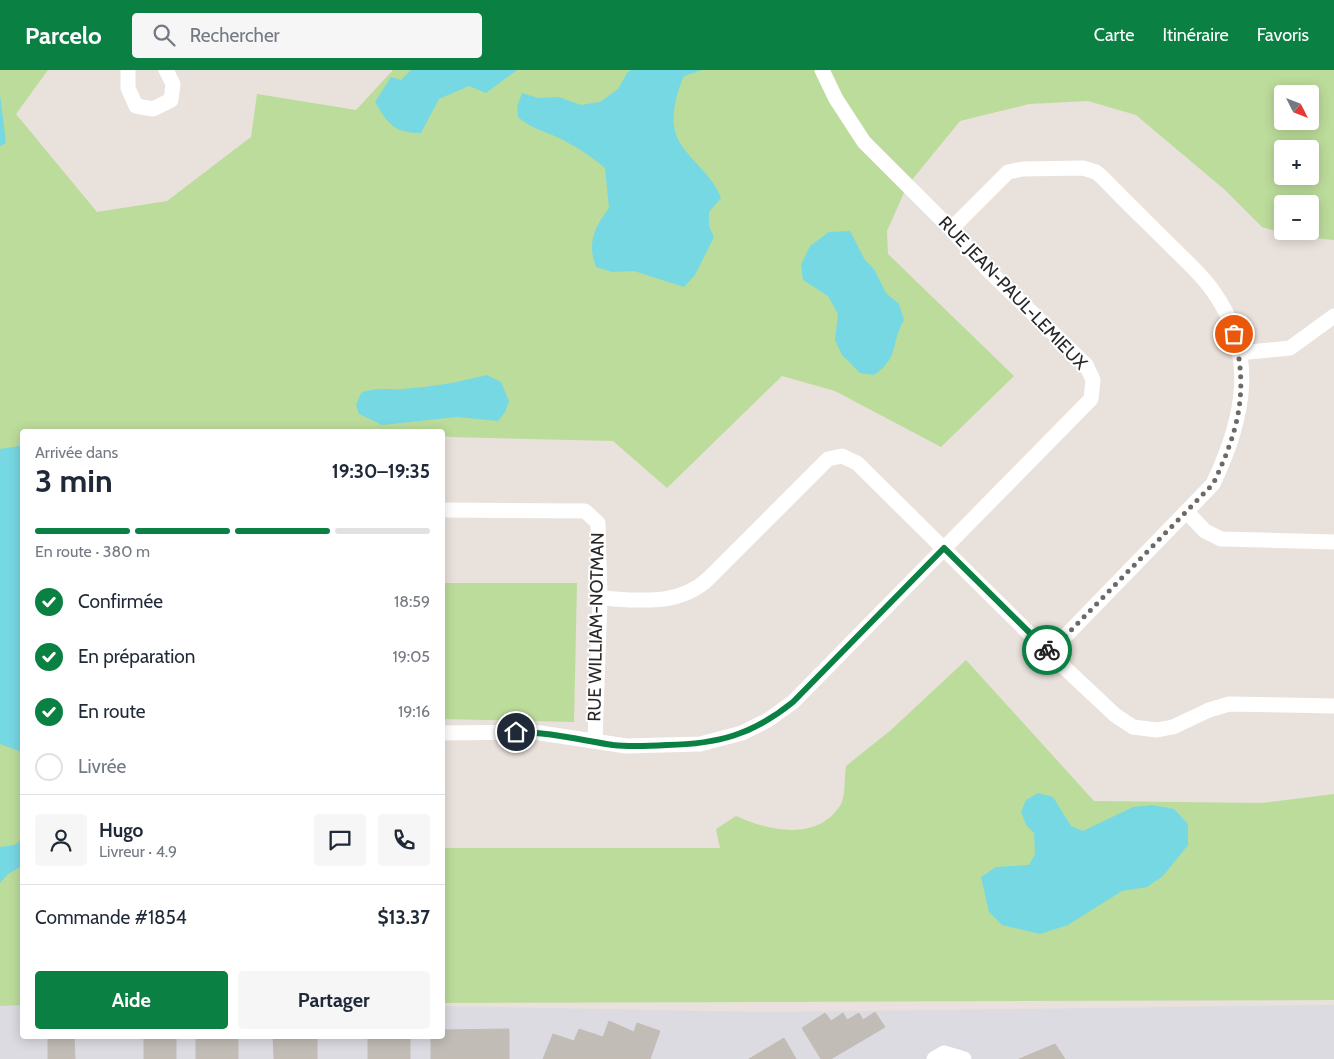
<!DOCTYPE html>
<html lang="fr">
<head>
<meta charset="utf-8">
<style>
  :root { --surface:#fff; --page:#f6f6f7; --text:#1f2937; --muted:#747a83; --line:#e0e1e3; --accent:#0b8043 }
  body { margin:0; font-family:Cabin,sans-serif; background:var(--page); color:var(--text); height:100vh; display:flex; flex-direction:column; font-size:19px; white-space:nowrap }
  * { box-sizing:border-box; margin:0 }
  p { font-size:16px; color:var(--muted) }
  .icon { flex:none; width:28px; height:28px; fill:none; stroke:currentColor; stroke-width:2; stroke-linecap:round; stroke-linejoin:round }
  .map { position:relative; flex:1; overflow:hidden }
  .panel { position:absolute; left:20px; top:359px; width:425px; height:610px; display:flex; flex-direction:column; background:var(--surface); border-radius:5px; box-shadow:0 2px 12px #0003 }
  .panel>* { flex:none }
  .needle { width:32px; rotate:132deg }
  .tools { position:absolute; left:1274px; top:15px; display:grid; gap:10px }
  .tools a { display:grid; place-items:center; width:45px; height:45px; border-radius:5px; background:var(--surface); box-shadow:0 2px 12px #0003; font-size:25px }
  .pin { position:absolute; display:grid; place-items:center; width:42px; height:42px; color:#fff; margin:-21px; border:2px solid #fff; border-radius:50%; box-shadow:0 1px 5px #0007 }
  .courier { position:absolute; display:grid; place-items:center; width:50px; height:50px; margin:-25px; border:4px solid #0b8043; border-radius:50%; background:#fff; color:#222; box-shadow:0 1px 6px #0007 }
  .overview em { font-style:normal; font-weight:800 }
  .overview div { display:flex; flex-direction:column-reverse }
  .overview { display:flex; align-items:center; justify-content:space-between; height:85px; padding:0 15px }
  h1 { font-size:32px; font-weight:800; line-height:38px }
  .bar { display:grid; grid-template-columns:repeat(4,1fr); gap:8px 5px; align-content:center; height:60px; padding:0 15px }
  .bar i { height:6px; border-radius:4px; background:var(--line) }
  .bar .active { background:var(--accent) }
  .bar p { grid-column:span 4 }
  .line { display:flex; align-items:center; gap:12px; padding:0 15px; border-top:1px solid var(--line) }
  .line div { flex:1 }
  .round { display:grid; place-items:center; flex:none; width:52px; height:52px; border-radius:5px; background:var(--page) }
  ol { padding:0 15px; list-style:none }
  li { display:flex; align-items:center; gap:15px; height:55px }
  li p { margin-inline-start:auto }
  li .icon { padding:5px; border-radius:50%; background:var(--accent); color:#fff; stroke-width:4 }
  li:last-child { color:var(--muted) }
  li i { width:28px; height:28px; border:2px solid var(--line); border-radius:50% }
  .action { display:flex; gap:10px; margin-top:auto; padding:10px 15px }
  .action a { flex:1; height:58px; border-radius:5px; background:var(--accent); color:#fff; font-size:20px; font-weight:800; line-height:58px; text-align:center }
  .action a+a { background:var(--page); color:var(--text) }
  header { display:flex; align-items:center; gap:30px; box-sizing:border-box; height:70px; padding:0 25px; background:var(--accent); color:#fff }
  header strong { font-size:24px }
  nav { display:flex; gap:28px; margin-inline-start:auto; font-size:18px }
  .search { width:350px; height:45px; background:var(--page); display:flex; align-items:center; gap:12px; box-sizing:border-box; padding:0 18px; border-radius:5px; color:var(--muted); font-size:19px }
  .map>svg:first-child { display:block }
  .industrial { fill:#dcdbe2 }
  .green { fill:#bcdc9b; fill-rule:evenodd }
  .water { fill:#76d8e3 }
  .building { fill:#c2bcb6; stroke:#c4bcb5 }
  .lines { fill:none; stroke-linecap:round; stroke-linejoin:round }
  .minor { stroke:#fff; stroke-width:15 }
  .done { stroke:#6c6967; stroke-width:5; stroke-dasharray:0 9 }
  .route { stroke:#0b8043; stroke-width:6 }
  .labels { text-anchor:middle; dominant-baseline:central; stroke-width:4; stroke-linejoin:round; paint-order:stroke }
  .street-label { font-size:18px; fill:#282828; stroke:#fff }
</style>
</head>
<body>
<header>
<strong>Parcelo</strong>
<div class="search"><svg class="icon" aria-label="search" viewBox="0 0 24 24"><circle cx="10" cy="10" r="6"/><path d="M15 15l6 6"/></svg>Rechercher</div>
<nav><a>Carte</a><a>Itinéraire</a><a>Favoris</a></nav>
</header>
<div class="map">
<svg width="1334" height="989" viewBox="0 0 1334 989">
  <rect width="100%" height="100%" fill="#e9e1db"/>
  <!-- industrial -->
  <path class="industrial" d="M 0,930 L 22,930 L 22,966 L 442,966 L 443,936 L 770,942 L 1334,935 L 1334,989 L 0,989 Z"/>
  <!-- green -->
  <g class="green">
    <path d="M 0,0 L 48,0 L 16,44 L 97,142 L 167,131 L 251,67 L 257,24 L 356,40 L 393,0 L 1334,0 L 1334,170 L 1291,166 L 1262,157 L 1225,120 L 1136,45 L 1088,31 L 1029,34 L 960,51 L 907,116 L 887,161 L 888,184 L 1014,306 L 941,377 L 835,321 L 782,306 L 667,418 L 613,371 L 450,367 L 443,366 L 442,361 L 22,361 L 22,935 L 0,936 ZM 1282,24 L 1310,24 L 1310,51 L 1282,51 ZM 1282,79 L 1310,79 L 1310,106 L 1282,106 ZM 1282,134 L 1310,134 L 1310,161 L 1282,161 Z"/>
    <path d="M 443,513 L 577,513 L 574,652 L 443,649 Z"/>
    <path d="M 966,590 L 1094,731 L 1261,733 L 1334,724 L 1334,930 L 443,933 L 442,778 L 720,778 L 716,759 L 736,746 C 768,761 819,772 841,734 C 846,725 844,706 846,696 L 891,660 Z"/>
  </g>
  <!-- water -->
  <g class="water">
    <path d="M 411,0 L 517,0 L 486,23 L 469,16 L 439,29 L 421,63 C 394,63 388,54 375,32 L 391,7 L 401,10 Z"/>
    <path d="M 631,0 L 702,0 L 684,6 C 675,26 667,57 682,76 C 695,95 713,106 721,128 L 709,142 L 709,156 L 714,167 L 695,205 L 684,217 L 634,201 L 612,202 L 596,197 C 587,173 594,158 609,138 L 605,98 C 591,86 575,76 559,68 C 544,61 530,58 518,47 L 517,37 L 522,23 L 538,28 L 559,27 L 581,35 L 600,32 L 618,19 L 627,3 Z"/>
    <path d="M 0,25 L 6,73 L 0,76 Z"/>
    <path d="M 850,161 L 865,190 L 874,199 L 886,223 L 899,234 L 904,250 C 890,273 901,286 874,305 L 860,303 L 842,285 L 835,270 L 838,244 L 828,226 L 803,210 L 801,195 L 810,176 L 829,162 Z"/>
    <path d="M 487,305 L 501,312 L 509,331 L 505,342 L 498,351 L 457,347 L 382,355 L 359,344 L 356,335 L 361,323 C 376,317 388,320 403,319 C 431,317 460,312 487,305 Z"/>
    <path d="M 19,376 L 22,377 L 22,682 L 0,674 L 0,379 Z"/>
    <path d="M 1038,723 L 1053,727 L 1071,756 L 1083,761 L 1133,737 L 1153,735 L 1174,739 L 1188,754 L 1188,775 L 1163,806 L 1147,817 L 1122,821 L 1068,855 L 1040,864 L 1002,855 L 989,842 L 981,807 L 996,797 L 1029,795 L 1035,784 L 1034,763 L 1026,755 L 1021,742 L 1026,730 Z"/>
    <path d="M 22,770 L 22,796 L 8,804 L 0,813 L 0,777 L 14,775 Z"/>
  </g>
  <!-- building -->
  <g class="building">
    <path d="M 875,942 L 885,957 L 831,989 L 821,989 L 802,958 L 825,943 L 831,951 L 843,943 L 847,950 L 859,943 L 863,950 Z"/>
    <path d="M 609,951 L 634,962 L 637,953 L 660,961 L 650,989 L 543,989 L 553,964 L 574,971 L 579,959 L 603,967 Z"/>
    <path d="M 509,959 L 509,989 L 431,989 L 431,966 L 442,966 L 442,960 Z"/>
    <path d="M 48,966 L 74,966 L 75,989 L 48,989 Z"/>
    <rect x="144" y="966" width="32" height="23"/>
    <rect x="196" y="966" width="42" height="23"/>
    <path d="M 273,966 L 317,966 L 317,989 L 274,989 Z"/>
    <rect x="368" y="966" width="42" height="23"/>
    <path d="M 784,968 L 796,989 L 749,989 Z"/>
    <path d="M 1055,974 L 1065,989 L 1019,989 Z"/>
  </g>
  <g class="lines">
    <!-- minor -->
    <g class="minor">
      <path d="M 128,0 L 128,18 L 136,36 L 153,39 L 171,30 L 173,14 L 166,0"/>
      <path d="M 951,159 L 1008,102 L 1023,99 L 1083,98 L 1096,102 L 1102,107 C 1125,131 1150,155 1174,179 C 1187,192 1202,205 1213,221 C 1258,284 1244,349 1213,414 L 1049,583"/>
      <path d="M 1239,283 L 1290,278 L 1334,246"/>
      <path d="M 442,440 L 585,441 L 598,453 L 600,528 L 595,671"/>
      <path d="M 1187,442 L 1205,461 L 1221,469 L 1334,472"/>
      <path d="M 600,528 C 638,530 678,537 708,509 L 828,389 L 842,386 L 857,393 L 1049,583 L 1115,645 L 1133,657 L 1157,660 L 1173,657 L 1209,640 L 1229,634 L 1334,636"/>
      <path d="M 442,663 L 534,662 L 626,676 L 700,674 L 742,663 L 768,650 L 793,632 L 1091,329 L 1093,310 L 1086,295 L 987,199 L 951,159 L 864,72 L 836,29 L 822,0"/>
      <path d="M 934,989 L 944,983 L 964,989"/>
    </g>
  </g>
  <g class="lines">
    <!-- done -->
    <path class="done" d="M 1047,580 L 1049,583 L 1213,414 C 1238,362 1249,322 1234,264"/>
    <!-- route -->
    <path class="route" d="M 516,662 C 549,662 580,670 613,675 C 631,677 649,676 667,675 C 718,674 752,665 793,632 L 944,478 L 1047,580"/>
  </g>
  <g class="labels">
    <!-- street labels -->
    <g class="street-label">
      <text transform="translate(1013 223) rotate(46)">RUE JEAN-PAUL-LEMIEUX</text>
      <text transform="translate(596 557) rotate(-89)">RUE WILLIAM-NOTMAN</text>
    </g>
  </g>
</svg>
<div class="tools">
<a><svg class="needle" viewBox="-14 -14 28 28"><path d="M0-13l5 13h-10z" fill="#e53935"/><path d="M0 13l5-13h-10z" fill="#747a83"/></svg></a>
<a>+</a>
<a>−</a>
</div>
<div class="pin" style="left:1234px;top:264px;background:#ea580c"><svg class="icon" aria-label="bag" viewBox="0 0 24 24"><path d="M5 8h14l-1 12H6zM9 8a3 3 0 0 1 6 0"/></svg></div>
<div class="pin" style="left:516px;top:662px;background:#1f2937"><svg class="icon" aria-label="home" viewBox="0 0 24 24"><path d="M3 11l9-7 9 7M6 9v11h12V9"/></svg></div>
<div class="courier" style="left:1047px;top:580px"><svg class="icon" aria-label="bike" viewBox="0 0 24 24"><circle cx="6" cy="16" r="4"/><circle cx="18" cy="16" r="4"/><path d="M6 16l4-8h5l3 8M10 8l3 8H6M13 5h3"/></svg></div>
<section class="panel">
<div class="overview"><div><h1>3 min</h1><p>Arrivée dans</p></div><em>19:30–19:35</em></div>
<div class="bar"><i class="active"></i><i class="active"></i><i class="active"></i><i></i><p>En route · 380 m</p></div>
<ol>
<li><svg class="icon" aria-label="check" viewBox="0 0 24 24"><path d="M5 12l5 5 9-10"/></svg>Confirmée<p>18:59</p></li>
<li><svg class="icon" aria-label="check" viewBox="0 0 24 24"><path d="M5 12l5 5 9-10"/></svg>En préparation<p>19:05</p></li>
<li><svg class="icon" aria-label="check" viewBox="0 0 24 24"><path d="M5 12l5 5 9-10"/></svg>En route<p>19:16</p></li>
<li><i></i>Livrée</li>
</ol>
<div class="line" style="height:90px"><a class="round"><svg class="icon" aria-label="person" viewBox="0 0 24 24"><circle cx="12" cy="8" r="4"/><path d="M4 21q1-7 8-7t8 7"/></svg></a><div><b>Hugo</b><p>Livreur · 4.9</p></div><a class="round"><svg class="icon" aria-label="chat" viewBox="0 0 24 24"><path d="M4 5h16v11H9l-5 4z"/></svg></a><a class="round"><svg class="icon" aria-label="phone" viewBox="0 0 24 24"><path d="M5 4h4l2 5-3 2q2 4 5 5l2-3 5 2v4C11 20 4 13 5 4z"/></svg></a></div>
<div class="line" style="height:65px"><div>Commande #1854</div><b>$13.37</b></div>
<div class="action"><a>Aide</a><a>Partager</a></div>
</section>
</div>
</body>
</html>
